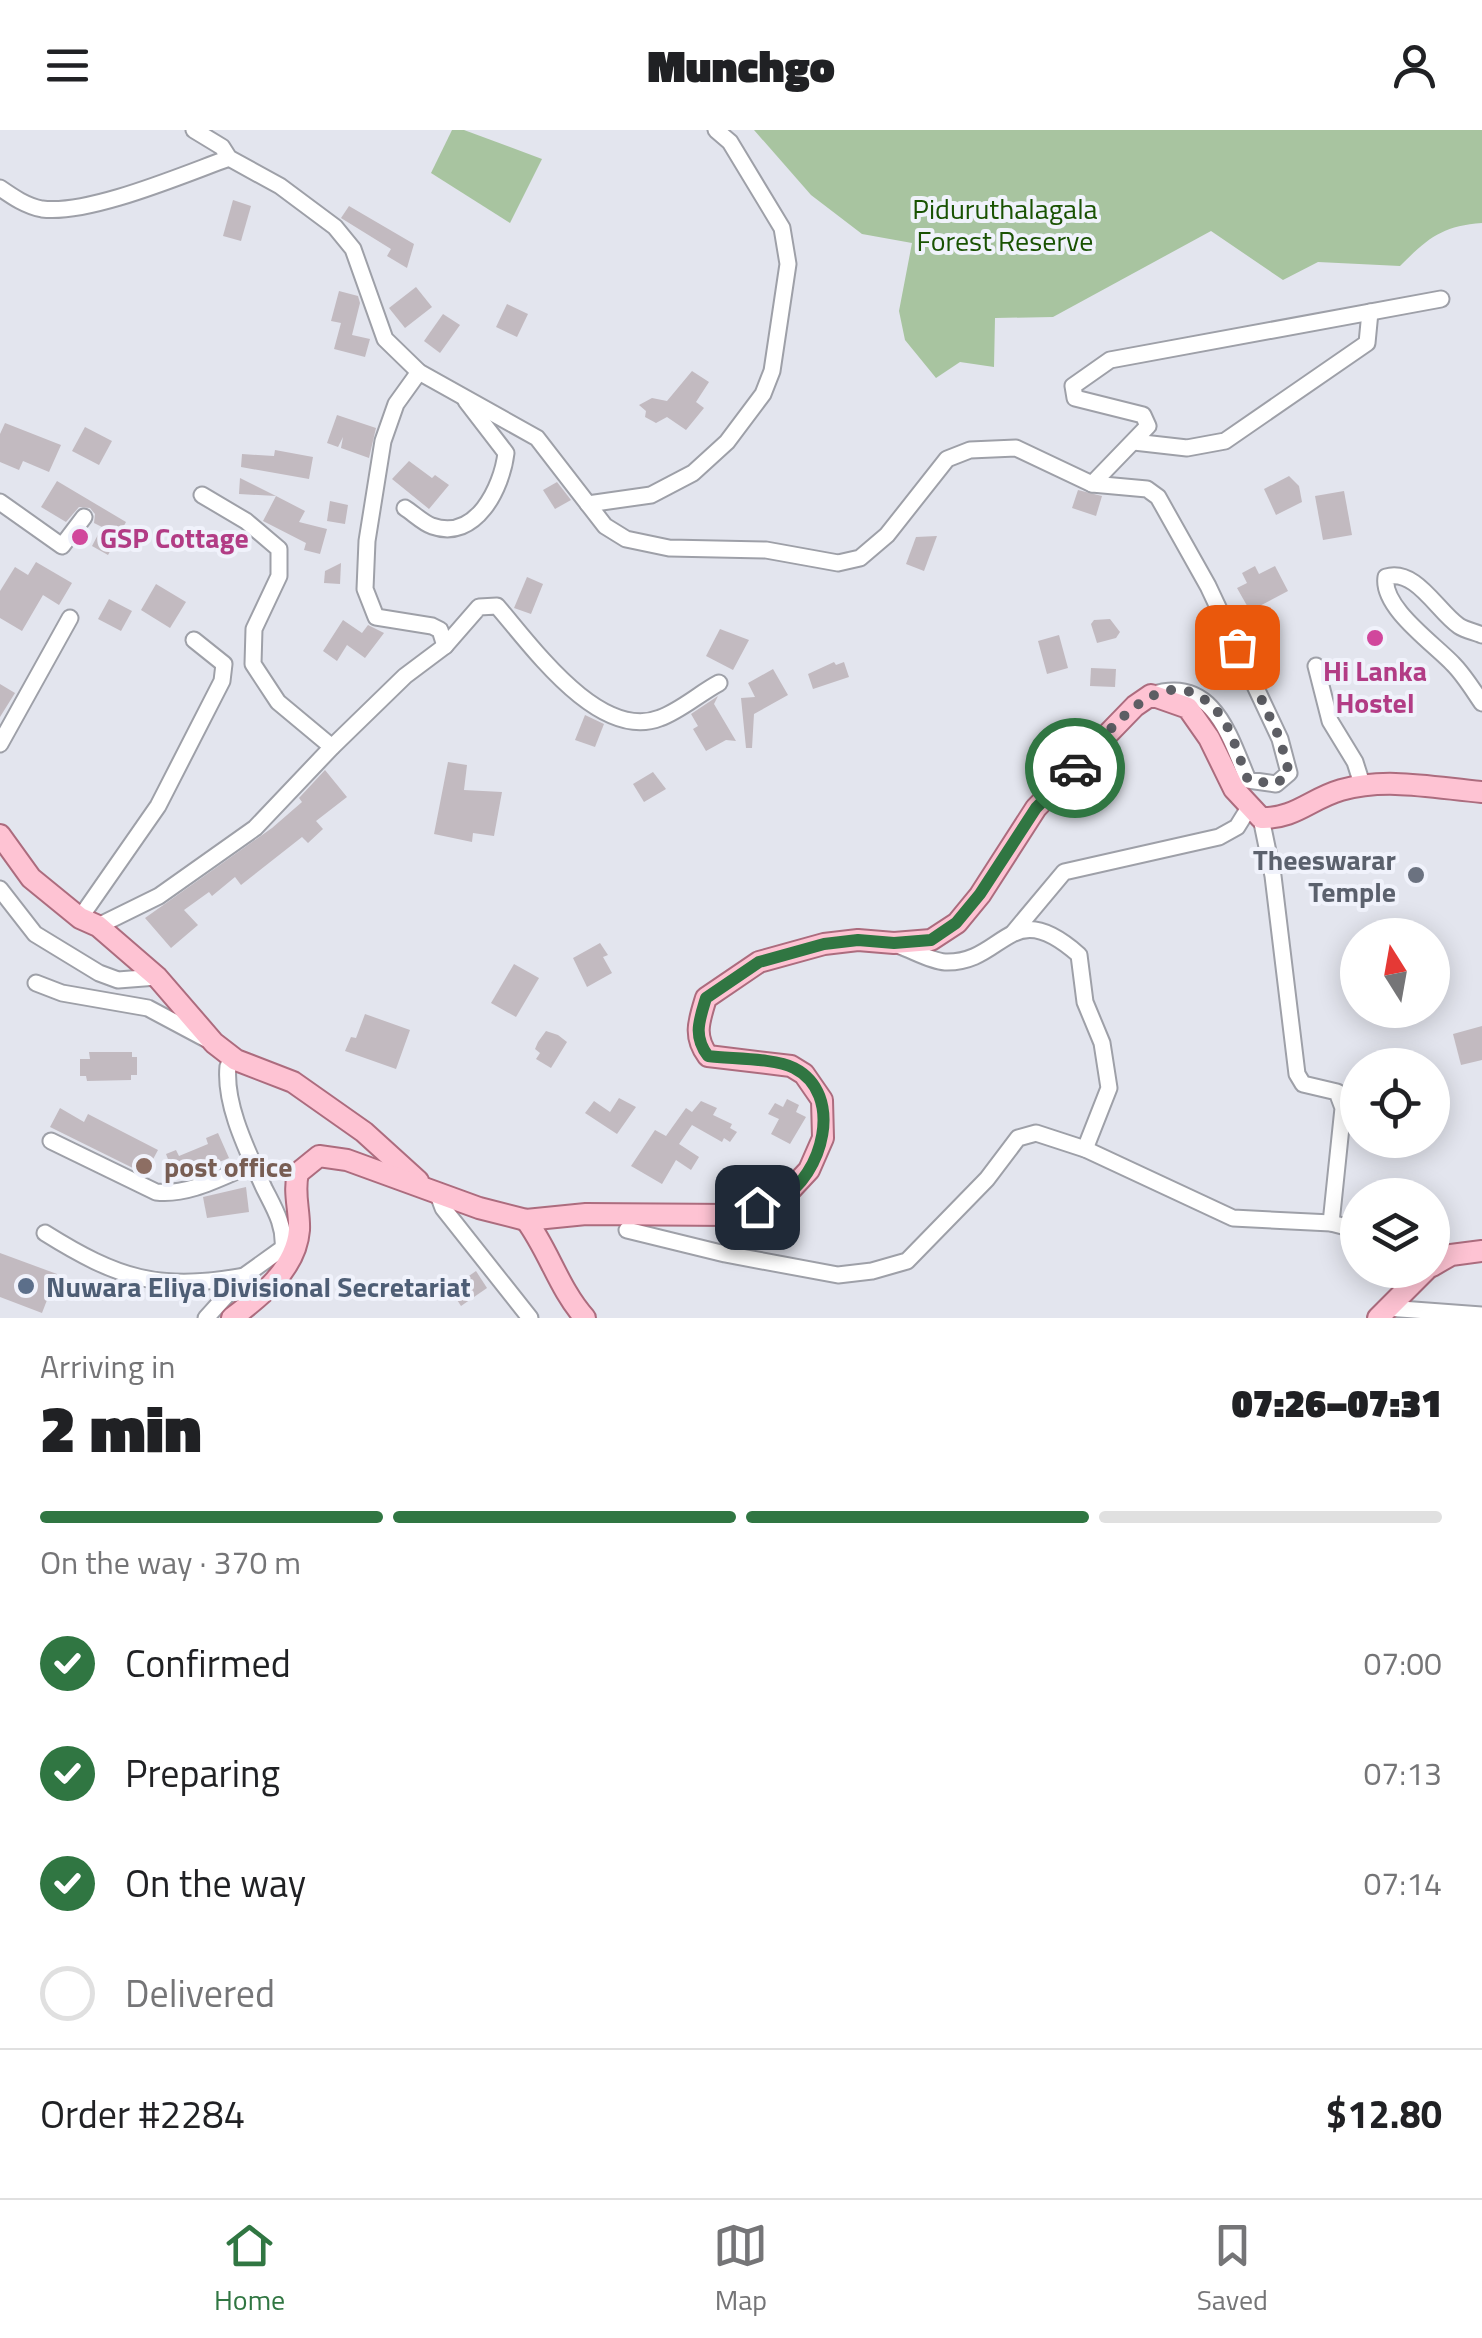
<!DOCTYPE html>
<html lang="en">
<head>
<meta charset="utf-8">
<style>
  :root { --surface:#fff; --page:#f2f2f2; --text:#202124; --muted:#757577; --line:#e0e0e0; --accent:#307642 }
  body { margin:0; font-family:"Titillium Web",sans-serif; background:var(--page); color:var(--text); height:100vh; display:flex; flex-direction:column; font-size:38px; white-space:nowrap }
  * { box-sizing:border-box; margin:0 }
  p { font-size:32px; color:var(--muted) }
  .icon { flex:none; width:55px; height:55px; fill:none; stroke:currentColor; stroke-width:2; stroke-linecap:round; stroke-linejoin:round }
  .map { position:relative; height:1188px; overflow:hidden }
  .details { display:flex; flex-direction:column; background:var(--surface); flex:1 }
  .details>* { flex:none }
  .needle { width:65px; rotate:349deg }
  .tools { position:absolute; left:1340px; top:788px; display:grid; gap:20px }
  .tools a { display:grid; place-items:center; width:110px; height:110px; border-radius:50%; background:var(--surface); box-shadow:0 5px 25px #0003; font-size:50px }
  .pin { position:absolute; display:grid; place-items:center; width:85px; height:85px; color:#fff; margin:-42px; border-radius:20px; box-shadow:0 5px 15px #0006 }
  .courier { position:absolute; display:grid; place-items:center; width:100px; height:100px; margin:-50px; border:8px solid #307642; border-radius:50%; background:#fff; color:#222; box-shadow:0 2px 12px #0007 }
  .summary em { font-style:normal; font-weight:800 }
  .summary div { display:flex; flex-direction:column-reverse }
  .summary { display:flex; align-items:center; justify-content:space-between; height:170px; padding:0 40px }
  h1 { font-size:65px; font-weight:800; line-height:75px }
  .bar { display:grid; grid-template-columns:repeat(4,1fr); gap:15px 10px; align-content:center; height:120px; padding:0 40px }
  .bar i { height:12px; border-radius:8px; background:var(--line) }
  .bar .current { background:var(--accent) }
  .bar p { grid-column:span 4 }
  .line { display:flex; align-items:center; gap:25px; padding:0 40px; border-top:2px solid var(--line) }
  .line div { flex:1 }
  ol { padding:0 40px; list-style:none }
  li { display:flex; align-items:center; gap:30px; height:110px }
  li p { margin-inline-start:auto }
  li .icon { padding:10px; border-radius:50%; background:var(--accent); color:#fff; stroke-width:4 }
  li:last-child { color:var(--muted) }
  li i { width:55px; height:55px; border:5px solid var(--line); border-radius:50% }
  header { display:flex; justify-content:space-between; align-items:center; height:130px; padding:0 40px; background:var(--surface); font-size:45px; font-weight:800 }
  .tab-bar { display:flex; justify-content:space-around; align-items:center; height:140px; border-top:2px solid var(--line); background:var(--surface); font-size:28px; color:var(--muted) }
  .tab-bar a { display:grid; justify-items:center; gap:5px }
  .tab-bar .current { color:var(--accent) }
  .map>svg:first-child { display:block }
  .green { fill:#a8c4a0 }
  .building { fill:#c2bac0 }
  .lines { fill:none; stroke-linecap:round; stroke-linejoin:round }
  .minor-casing { stroke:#9ea0a8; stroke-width:19 }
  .major-casing { stroke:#ac6c7e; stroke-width:24 }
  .minor { stroke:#fff; stroke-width:15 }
  .major { stroke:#fec3d3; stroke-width:20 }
  .done { stroke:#5d5e64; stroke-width:10; stroke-dasharray:0 18 }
  .route { stroke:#307642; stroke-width:12 }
  .hotel-dot { fill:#d1479c; stroke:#f0f2fb; stroke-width:4 }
  .worship-dot { fill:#6b7280; stroke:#f0f2fb; stroke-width:4 }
  .education-dot { fill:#8d6e63; stroke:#f0f2fb; stroke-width:4 }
  .service-dot { fill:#5c6f8a; stroke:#f0f2fb; stroke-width:4 }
  .labels { text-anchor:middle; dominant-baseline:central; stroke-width:8; stroke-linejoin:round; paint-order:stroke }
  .park-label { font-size:28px; fill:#195202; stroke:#f0f2fb }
  .hotel-label { font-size:28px; font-weight:bold; fill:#b23c85; stroke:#f0f2fb; text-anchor:start }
  .worship-label { font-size:28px; font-weight:bold; fill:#5b616d; stroke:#f0f2fb; text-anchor:end }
  .education-label { font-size:28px; font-weight:bold; fill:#785e54; stroke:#f0f2fb; text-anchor:start }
  .service-label { font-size:28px; font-weight:bold; fill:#4e5e75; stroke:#f0f2fb; text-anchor:start }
</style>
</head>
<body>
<header><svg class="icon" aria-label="menu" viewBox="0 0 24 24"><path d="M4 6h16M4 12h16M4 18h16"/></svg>Munchgo<svg class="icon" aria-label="person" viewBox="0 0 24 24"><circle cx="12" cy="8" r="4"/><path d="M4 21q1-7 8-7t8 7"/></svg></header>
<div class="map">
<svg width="1482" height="1188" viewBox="0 0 1482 1188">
  <rect width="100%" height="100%" fill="#e3e5ee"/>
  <!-- green -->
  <g class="green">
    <path d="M 452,0 L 464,0 L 542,29 L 510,93 L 431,43 Z"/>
    <path d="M 754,0 L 1482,0 L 1482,93 C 1442,96 1428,108 1400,136 L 1318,132 L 1283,150 L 1211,101 L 1053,187 L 995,188 L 994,237 L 960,232 L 936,248 L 905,210 L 899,181 L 912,113 L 862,104 L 811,65 Z"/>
  </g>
  <!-- building -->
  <g class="building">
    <path d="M 233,70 L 251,76 L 241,111 L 223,106 Z"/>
    <path d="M 349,76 L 414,114 L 407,138 L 387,126 L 391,119 L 341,88 Z"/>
    <path d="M 416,157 L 432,177 L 405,198 L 389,178 Z"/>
    <path d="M 339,161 L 358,166 L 360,173 L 352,205 L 370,209 L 365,227 L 334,219 L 341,193 L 331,191 Z"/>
    <path d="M 507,174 L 528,184 L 517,207 L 496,197 Z"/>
    <path d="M 443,184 L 460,195 L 440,223 L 424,211 Z"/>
    <path d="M 692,241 L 709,252 L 696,272 L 704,278 L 686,300 L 667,287 L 656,293 L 645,287 L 646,281 L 639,275 L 652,268 L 667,271 Z"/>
    <path d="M 337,285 L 376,298 L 369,328 L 341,318 L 343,307 L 338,317 L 327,313 Z"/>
    <path d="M 5,293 L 61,315 L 49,342 L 23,331 L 19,340 L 0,332 L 0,304 Z"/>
    <path d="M 85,297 L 112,311 L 99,335 L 72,321 Z"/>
    <path d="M 275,320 L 313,327 L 309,349 L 241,337 L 242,324 L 274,326 Z"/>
    <path d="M 409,331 L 432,348 L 435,345 L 449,355 L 429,379 L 392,349 Z"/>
    <path d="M 1289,346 L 1299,356 L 1302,372 L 1276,385 L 1264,359 Z"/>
    <path d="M 240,348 L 276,366 L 239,364 Z"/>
    <path d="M 57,351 L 126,392 L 108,425 L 92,416 L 102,397 L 94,393 L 95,384 L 90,378 L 79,377 L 66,392 L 41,377 Z"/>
    <path d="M 557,352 L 571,370 L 555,379 L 543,360 Z"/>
    <path d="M 1078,360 L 1102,366 L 1096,386 L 1072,378 Z"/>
    <path d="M 1344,361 L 1352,405 L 1323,410 L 1315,366 Z"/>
    <path d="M 276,366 L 305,381 L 299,392 L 327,399 L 320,424 L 304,420 L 306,413 L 263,391 Z"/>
    <path d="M 330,371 L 348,375 L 345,394 L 327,391 Z"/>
    <path d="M 937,406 L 924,441 L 906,434 L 916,407 Z"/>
    <path d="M 36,432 L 72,453 L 59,475 L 43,465 L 22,501 L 0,488 L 0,461 L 15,437 L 28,445 Z"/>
    <path d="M 341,433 L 340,454 L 324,453 L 325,441 Z"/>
    <path d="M 1255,436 L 1259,444 L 1275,436 L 1288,461 L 1250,481 L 1237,458 L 1247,453 L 1242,443 Z"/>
    <path d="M 527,447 L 543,454 L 531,484 L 514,478 Z"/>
    <path d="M 156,454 L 186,472 L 170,498 L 141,480 Z"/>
    <path d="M 109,469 L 132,481 L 121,501 L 98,489 Z"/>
    <path d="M 1110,489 L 1120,502 L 1116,508 L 1097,513 L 1091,494 L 1094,490 Z"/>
    <path d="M 343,490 L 362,503 L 368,495 L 384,503 L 365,528 L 347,515 L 337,531 L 323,521 Z"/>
    <path d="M 720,499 L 749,510 L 733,540 L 706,526 Z"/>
    <path d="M 1059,505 L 1068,538 L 1047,544 L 1038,511 Z"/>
    <path d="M 834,532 L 836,535 L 844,532 L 849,547 L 813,559 L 808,544 Z"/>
    <path d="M 1091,538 L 1116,539 L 1115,557 L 1090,556 Z"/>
    <path d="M 773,539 L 788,565 L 754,584 L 752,618 L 746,618 L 741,568 L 755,567 L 748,553 Z"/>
    <path d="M 0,554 L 15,563 L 0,587 Z"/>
    <path d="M 718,566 L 714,574 L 736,611 L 726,610 L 706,621 L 693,599 L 698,596 L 691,584 Z"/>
    <path d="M 585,585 L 604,594 L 595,617 L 575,610 Z"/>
    <path d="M 448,632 L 467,635 L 464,660 L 502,662 L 494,706 L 473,703 L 472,712 L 434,704 Z"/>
    <path d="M 325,640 L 347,667 L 316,691 L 323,699 L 308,713 L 302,707 L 241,755 L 235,747 L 212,766 L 209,762 L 184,780 L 198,795 L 171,818 L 145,788 L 272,698 L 302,672 L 299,668 Z"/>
    <path d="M 653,642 L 666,659 L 644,672 L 633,654 Z"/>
    <path d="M 600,813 L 608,825 L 603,827 L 612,843 L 587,857 L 573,828 Z"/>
    <path d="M 514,834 L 539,848 L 516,887 L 491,873 Z"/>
    <path d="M 365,884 L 410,900 L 396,939 L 345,921 L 351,907 L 356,908 Z"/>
    <path d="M 1482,896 L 1482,930 L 1461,935 L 1453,904 Z"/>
    <path d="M 546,901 L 558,905 L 567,912 L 551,938 L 536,929 L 540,923 L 535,919 L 538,912 Z"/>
    <path d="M 89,922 L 132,922 L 132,927 L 137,927 L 137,945 L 131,945 L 131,950 L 87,951 L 86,946 L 80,946 L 80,929 L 90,929 Z"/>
    <path d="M 619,968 L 636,977 L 617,1004 L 585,983 L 594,971 L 610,982 Z"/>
    <path d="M 787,969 L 799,975 L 796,982 L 806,987 L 790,1014 L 771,1004 L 779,989 L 768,984 L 775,973 L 783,977 Z"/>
    <path d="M 701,971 L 717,978 L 713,985 L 732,994 L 730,998 L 737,1002 L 730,1012 L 724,1008 L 722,1012 L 692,995 L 679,1014 L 699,1027 L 691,1040 L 676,1030 L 662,1054 L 631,1036 L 655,1000 L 666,1006 L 686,978 L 692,982 Z"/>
    <path d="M 60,978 L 84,992 L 88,984 L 158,1020 L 145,1044 L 50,997 Z"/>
    <path d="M 218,1003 L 229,1028 L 176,1050 L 166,1024 L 176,1020 L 179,1026 L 208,1014 L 206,1008 Z"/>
    <path d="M 246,1057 L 249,1082 L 207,1088 L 203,1067 Z"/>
    <path d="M 0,1123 L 57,1144 L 42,1183 L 0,1167 Z"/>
    <path d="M 476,1141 L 487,1158 L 461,1176 L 450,1159 Z"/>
  </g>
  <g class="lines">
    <!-- minor casing -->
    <g class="minor-casing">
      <g id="minor">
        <path d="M 194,0 L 222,17 L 229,28 L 280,56 L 335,97 L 353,119 L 385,209 L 419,242 L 537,308 L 605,396 L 626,409 L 669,418 L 766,420 L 838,433 L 860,428 L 887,405 L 947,329 L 970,320 L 1016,318 L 1092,354 L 1147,359 L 1158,367 L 1208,456 L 1280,609 L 1289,643 L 1276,654 L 1248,650 C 1229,605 1213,545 1151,565"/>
        <path d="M 0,58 C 13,67 26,76 42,79 C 89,85 182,45 229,28"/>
        <path d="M 419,242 L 396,274 L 383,311 L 367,411 L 365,459 L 376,487 L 432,496 L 440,500 L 445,516"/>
        <path d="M 1134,312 L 1187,318 L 1225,311 L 1367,213 L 1370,182"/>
        <path d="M 1092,354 L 1148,296 L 1143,285 L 1075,268 L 1073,256 L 1110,230 L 1441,169"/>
        <path d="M 202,365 L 246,391 L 279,419 L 279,446 L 254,499 L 253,534 L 278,572 L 332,617"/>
        <path d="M 0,372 L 62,416 L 84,387"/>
        <path d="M 588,374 L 651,365 L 693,343 L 727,312 L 763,264 L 772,241 L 788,134 L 782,98 L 730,12 L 716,0"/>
        <path d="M 405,378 C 413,383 423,393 432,396 C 476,412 502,357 506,323 L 466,271"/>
        <path d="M 1482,505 C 1475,502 1465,500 1459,496 C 1437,481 1416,438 1386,447 C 1381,477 1433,513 1453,534 C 1464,545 1473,560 1482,573"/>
        <path d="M 1316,536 L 1330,591 L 1355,632 L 1363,657"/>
        <path d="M 0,614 L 70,488"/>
        <path d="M 1261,688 L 1273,746 L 1297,944 L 1303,954 L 1337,962 L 1343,978 L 1331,1093"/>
        <path d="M 0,759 L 35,804 L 99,843 L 118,850 L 157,847"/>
        <path d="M 80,788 L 158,676 L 222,551 L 224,534 L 194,510"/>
        <path d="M 98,796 L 159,766 L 255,698 L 332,617 L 405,546 L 445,516 L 479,477 L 497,476 C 531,515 599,612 660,588 C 680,581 700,563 719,553"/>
        <path d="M 1013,803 L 1064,742 L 1219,707 L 1237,697 L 1250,676"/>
        <path d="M 900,816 C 914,821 931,831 945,832 C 1005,834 1009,763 1079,825 L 1085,872 L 1102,913 L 1109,958 L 1085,1019"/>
        <path d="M 36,853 L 62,863 L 148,878 L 206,909"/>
        <path d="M 51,1011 L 156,1062 C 189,1066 223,1046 253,1034"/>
        <path d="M 437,1062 L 443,1078 L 530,1188"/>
        <path d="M 627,1100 L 725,1124 L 838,1145 L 872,1141 L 907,1131 L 987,1049 L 1018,1008 L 1036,1003 L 1085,1019 L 1233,1088 L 1331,1093 L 1358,1100"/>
        <path d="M 45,1103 C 117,1148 159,1162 244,1146"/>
        <path d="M 1387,1178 L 1482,1185"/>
        <path d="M 206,1188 L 244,1146 L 283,1118 C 285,1095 274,1078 264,1058 C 248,1022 224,975 228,936 L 236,930"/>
      </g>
    </g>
    <!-- major casing -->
    <g class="major-casing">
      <g id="major">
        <path d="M 0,705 L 31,748 L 80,788 L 98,796 L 157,847 L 214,913 L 236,930 L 293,952 L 364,1002 L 418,1051"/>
        <path d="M 526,1090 C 549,1121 559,1159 585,1188"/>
        <path d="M 1432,1136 L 1451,1125 L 1482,1121"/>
        <path d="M 232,1188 C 261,1166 296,1139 299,1100 C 300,1081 293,1063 298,1043 L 319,1026 L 347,1030 L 479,1078 L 526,1090 L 586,1084 L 732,1085 L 782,1069 L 809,1040 L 823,1008 L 822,970 L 804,944 L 791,936 L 708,926 C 693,906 699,891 706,868 L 759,832 L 824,814 L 858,810 L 894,813 L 931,810 L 957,793 L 980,765 L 1036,678 L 1135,576 L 1151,565 L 1188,578 L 1209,608 L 1234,659 L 1261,688 C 1295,689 1310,669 1341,660 C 1386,647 1436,658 1482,662"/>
        <path d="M 1378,1188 L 1426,1140"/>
      </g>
    </g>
    <!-- minor -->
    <use href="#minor" class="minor"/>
    <!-- major -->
    <use href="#major" class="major"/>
  </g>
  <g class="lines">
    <!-- done -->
    <path class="done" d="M 1075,638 C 1112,599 1168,518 1221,586 C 1233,603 1240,631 1248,650 L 1276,654 L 1289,643 L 1280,609 L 1237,517"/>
    <!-- route -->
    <path class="route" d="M 757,1077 C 764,1075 773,1073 780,1069 C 823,1046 845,964 794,938 C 775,928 731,929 708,926 C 693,906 699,891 706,868 L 759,832 L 824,814 L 858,810 L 894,813 L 931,810 L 956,793 L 980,764 L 1036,678 L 1075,638"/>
  </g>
  <!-- markers -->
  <g class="hotel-dot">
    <circle cx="80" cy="407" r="10"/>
    <circle cx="1375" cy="508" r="10"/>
  </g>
  <circle class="worship-dot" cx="1416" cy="745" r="10"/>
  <circle class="education-dot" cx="144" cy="1036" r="10"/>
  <circle class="service-dot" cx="26" cy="1156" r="10"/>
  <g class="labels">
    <!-- park labels -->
    <g class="park-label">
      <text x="1005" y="78">Piduruthalagala<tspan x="1005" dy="32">Forest Reserve</tspan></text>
    </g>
    <!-- hotel labels -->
    <g class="hotel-label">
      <text x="100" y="407">GSP Cottage</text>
      <text x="1375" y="540" text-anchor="middle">Hi Lanka<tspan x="1375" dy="32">Hostel</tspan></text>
    </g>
    <!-- worship labels -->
    <g class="worship-label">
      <text x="1396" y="729">Theeswarar<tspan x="1396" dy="32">Temple</tspan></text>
    </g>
    <!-- education labels -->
    <g class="education-label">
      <text x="164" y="1036">post office</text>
    </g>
    <!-- service labels -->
    <g class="service-label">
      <text x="46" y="1156">Nuwara Eliya Divisional Secretariat</text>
    </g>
  </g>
</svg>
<div class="tools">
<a><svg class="needle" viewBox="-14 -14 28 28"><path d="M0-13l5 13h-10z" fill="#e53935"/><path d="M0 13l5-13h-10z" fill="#757577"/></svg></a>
<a><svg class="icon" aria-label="locate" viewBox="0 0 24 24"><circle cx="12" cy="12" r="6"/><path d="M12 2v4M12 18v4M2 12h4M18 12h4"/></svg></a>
<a><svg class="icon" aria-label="layers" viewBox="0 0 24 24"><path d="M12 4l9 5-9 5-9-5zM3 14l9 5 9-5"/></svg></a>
</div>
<div class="pin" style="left:1237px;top:517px;background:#ea580c"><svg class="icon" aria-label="bag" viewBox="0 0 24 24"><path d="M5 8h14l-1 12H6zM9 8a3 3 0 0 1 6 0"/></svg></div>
<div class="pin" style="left:757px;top:1077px;background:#1f2937"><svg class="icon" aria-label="home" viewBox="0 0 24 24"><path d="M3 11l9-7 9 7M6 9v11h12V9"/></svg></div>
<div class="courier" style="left:1075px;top:638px"><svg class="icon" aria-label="car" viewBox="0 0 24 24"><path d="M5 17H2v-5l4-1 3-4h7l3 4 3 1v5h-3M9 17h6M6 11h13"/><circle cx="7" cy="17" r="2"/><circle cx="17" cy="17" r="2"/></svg></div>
</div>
<section class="details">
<div class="summary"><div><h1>2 min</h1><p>Arriving in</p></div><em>07:26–07:31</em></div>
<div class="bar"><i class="current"></i><i class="current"></i><i class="current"></i><i></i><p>On the way · 370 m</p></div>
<ol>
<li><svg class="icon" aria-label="check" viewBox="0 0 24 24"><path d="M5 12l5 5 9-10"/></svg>Confirmed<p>07:00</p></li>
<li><svg class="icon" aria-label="check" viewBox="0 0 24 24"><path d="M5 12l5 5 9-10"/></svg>Preparing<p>07:13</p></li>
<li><svg class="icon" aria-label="check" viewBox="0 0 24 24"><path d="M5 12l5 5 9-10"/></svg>On the way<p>07:14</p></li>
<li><i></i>Delivered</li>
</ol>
<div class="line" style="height:130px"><div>Order #2284</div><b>$12.80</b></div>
</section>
<nav class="tab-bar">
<a class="current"><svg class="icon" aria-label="home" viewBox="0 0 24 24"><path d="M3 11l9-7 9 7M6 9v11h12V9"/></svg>Home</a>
<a><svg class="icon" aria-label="map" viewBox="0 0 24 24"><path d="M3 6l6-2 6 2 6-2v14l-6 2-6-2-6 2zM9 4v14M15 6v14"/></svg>Map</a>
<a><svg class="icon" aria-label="saved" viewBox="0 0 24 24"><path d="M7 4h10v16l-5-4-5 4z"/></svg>Saved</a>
</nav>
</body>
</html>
